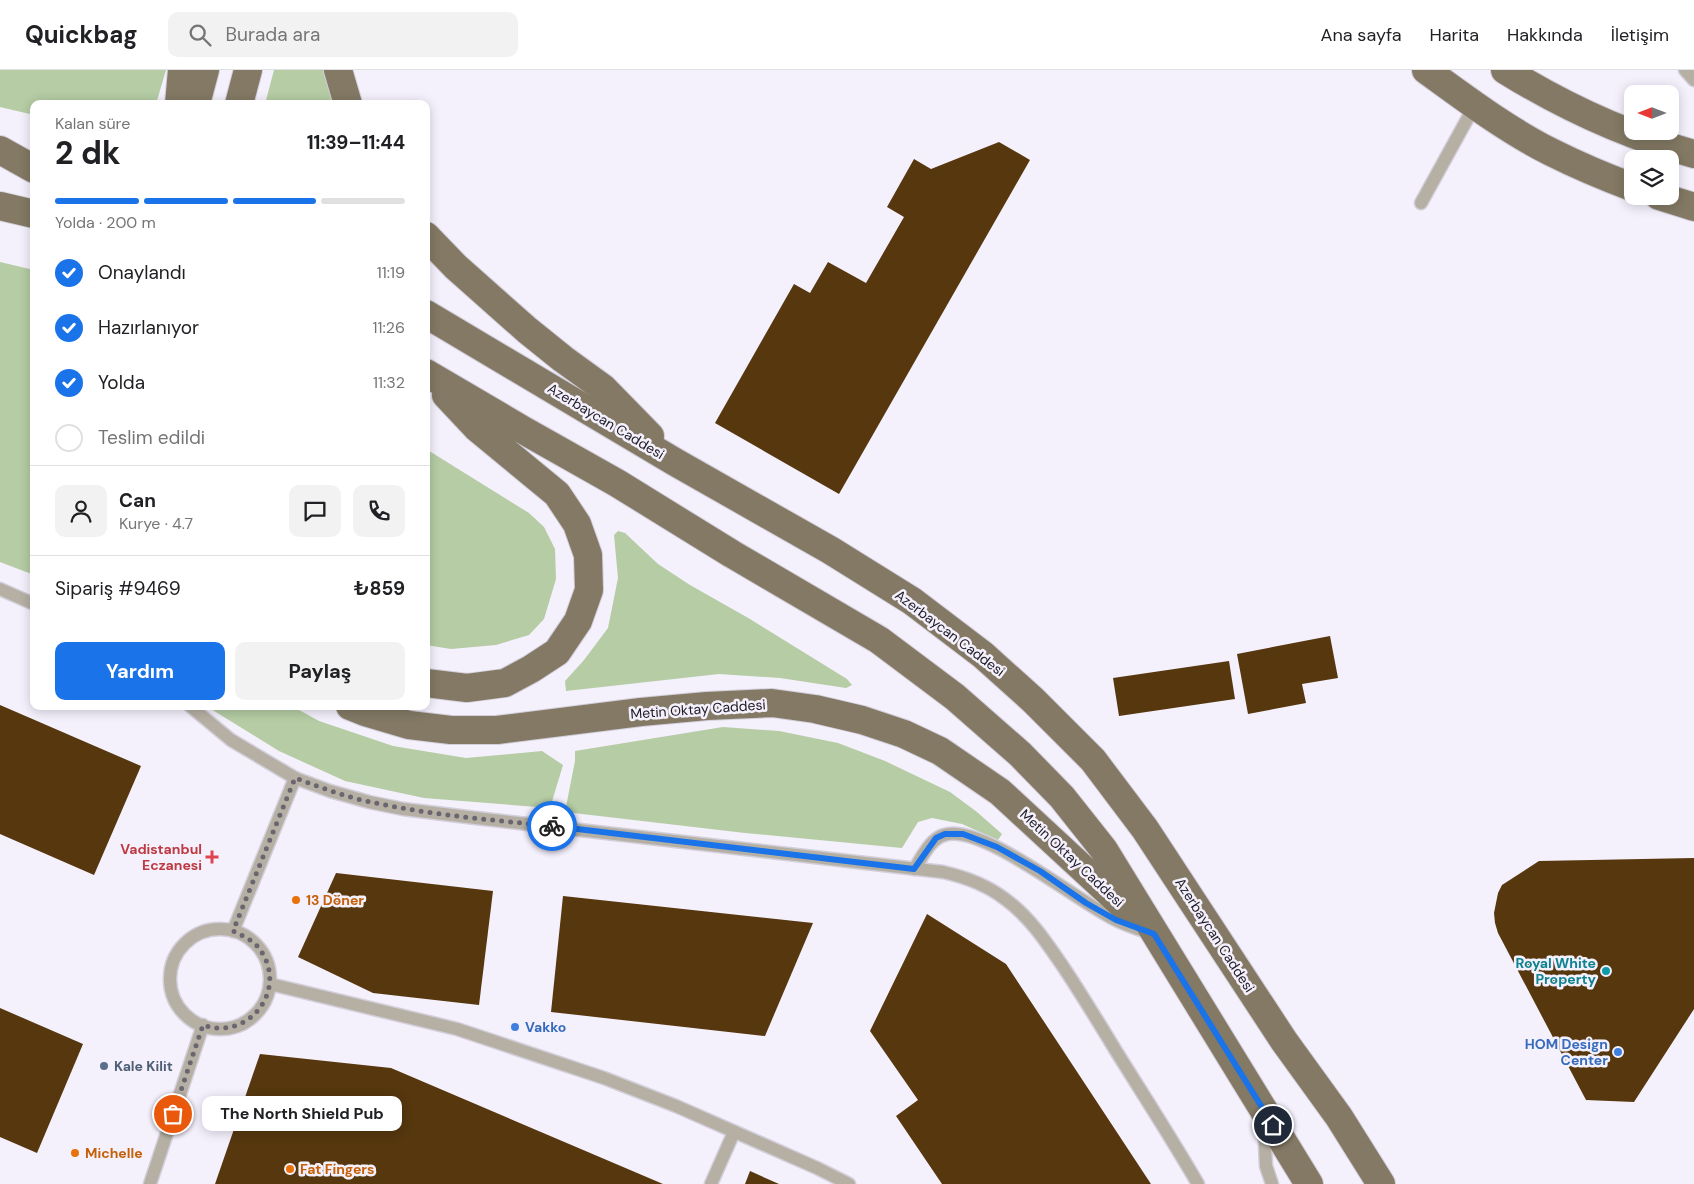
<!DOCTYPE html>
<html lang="tr">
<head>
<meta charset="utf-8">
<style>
  :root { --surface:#fff; --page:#f2f2f2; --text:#202124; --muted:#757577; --line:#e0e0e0; --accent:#1a73e8 }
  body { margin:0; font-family:"DM Sans",sans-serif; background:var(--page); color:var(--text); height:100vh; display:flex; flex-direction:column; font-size:19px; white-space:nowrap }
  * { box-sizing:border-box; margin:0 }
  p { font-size:16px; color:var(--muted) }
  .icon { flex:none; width:28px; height:28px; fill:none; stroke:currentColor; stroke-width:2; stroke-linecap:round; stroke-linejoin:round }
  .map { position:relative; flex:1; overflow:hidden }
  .drawer { position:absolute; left:30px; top:30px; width:400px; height:610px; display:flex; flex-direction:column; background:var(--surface); border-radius:10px; box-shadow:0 2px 12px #0003 }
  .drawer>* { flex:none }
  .needle { width:32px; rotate:270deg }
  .tools { position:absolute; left:1624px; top:15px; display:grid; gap:10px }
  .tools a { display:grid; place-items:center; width:55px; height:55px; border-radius:10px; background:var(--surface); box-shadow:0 2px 12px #0003; font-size:25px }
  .pin { position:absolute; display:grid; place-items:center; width:42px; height:42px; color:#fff; margin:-21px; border:2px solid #fff; border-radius:50%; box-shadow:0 1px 5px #0007 }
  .courier { position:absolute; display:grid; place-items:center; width:50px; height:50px; margin:-25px; border:4px solid #1a73e8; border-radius:50%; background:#fff; color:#222; box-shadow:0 1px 6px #0007 }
  .bubble { position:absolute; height:35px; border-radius:10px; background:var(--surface); box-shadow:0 2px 12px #0003; font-size:16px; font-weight:700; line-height:35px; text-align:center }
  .headline em { font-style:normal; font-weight:700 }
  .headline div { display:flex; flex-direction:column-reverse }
  .headline { display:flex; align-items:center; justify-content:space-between; height:85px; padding:0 25px }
  h1 { font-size:32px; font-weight:700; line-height:38px }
  .bar { display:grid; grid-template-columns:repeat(4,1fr); gap:8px 5px; align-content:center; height:60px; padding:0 25px }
  .bar i { height:6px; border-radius:4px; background:var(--line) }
  .bar .selected { background:var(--accent) }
  .bar p { grid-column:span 4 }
  .line { display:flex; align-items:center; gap:12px; padding:0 25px; border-top:1px solid var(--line) }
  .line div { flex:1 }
  .round { display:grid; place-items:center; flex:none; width:52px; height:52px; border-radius:10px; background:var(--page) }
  ol { padding:0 25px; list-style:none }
  li { display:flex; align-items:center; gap:15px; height:55px }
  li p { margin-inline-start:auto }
  li .icon { padding:5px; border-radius:50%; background:var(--accent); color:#fff; stroke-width:4 }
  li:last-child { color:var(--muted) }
  li i { width:28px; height:28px; border:2px solid var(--line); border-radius:50% }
  .action { display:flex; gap:10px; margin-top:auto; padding:10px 25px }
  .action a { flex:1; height:58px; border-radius:10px; background:var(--accent); color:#fff; font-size:20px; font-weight:700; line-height:58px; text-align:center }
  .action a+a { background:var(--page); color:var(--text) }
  header { display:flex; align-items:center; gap:30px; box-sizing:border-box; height:70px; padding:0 25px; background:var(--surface); border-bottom:1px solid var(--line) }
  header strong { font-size:24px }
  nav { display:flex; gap:28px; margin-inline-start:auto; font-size:18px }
  .search { width:350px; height:45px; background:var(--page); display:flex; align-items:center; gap:12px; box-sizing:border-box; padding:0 18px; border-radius:10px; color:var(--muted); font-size:19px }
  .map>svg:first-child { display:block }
  .green { fill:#b5cca4 }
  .building { fill:#56370e }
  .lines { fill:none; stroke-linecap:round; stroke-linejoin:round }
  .lane-casing { stroke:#d2ceda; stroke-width:15 }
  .primary-casing { stroke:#d2ceda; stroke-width:30 }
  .lane { stroke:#b6b0a4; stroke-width:12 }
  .primary { stroke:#837964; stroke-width:28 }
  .done { stroke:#696670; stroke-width:5; stroke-dasharray:0 9 }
  .route { stroke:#1a73e8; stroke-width:6 }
  .health-dot { fill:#e0444e; stroke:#f4f0fc; stroke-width:2 }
  .food-dot { fill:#e8710a; stroke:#f4f0fc; stroke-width:2 }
  .culture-dot { fill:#0f9aa8; stroke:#f4f0fc; stroke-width:2 }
  .shop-dot { fill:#3f7fe0; stroke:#f4f0fc; stroke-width:2 }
  .service-dot { fill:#5c6f8a; stroke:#f4f0fc; stroke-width:2 }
  .labels { text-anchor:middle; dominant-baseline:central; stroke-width:5; stroke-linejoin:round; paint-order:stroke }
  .street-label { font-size:14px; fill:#1e1b25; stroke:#f4f0fc }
  .health-label { font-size:14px; font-weight:bold; fill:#be3a42; stroke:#f4f0fc; text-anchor:end }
  .food-label { font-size:14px; font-weight:bold; fill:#c56008; stroke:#f4f0fc; text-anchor:start }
  .culture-label { font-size:14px; font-weight:bold; fill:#0d838f; stroke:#f4f0fc; text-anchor:end }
  .shop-label { font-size:14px; font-weight:bold; fill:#366cbe; stroke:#f4f0fc; text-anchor:start }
  .service-label { font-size:14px; font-weight:bold; fill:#4e5e75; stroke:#f4f0fc; text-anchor:start }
</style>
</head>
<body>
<header>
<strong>Quickbag</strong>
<div class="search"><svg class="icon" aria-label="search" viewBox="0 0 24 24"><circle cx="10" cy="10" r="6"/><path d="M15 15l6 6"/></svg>Burada ara</div>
<nav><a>Ana sayfa</a><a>Harita</a><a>Hakkında</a><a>İletişim</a></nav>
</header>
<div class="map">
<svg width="1694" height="1114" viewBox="0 0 1694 1114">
  <rect width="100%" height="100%" fill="#f4f0fc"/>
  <!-- green -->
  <g class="green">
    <path d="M 0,0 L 166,0 L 156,34 L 34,34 L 34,45 L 0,37 Z"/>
    <path d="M 274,0 L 324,0 L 334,34 L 265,34 Z"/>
    <path d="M 0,192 L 34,200 L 34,505 L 0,492 Z"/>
    <path d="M 426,379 L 529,443 L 544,457 L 555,479 L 556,509 L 544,549 L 529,565 L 496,575 L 451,579 L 426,575 Z"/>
    <path d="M 618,461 L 625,463 L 658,494 L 690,515 L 750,549 L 847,609 L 852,615 L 846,618 L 780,608 L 719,604 L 566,621 L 565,611 L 584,590 L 608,558 L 618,508 L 614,465 Z"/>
    <path d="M 206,636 L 292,636 L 319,651 L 393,676 L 466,688 L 542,681 L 563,695 L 550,738 L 424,728 L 345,711 L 279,681 Z"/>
    <path d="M 723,657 L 779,661 L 838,673 L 885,691 L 950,722 L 977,742 L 1002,764 L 998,770 L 962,754 L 932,748 L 918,752 L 902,778 L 745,763 L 565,742 L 575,691 L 575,681 Z"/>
  </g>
  <!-- building -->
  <g class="building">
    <path d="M 999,72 L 1030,90 L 839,424 L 715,353 L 794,214 L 810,223 L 828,192 L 866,213 L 904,147 L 887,137 L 914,89 L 931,99 Z"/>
    <path d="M 1330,566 L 1338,608 L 1302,614 L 1306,633 L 1248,644 L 1237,584 Z"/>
    <path d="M 1229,591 L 1235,629 L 1119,646 L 1113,608 Z"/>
    <path d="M 0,635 L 141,696 L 94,805 L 0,764 Z"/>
    <path d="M 1694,788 L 1694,939 L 1634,1032 L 1586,1030 L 1498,863 L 1495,853 L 1494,843 L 1498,823 L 1502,815 L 1539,791 Z"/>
    <path d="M 336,803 L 493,821 L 479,935 L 373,923 L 298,887 Z"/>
    <path d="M 563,826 L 813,853 L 765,966 L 551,942 Z"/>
    <path d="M 927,844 L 1006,894 L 1151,1114 L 942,1114 L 896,1046 L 918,1030 L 870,961 Z"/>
    <path d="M 0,938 L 83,974 L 37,1083 L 0,1067 Z"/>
    <path d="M 260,984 L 391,998 L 663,1114 L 215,1114 Z"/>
    <path d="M 750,1101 L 779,1114 L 745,1114 Z"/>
  </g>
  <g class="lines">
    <!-- lane casing -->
    <g class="lane-casing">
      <g id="lane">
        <path d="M 1685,0 L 1694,10"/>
        <path d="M 1421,133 L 1475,35"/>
        <path d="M 0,519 L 34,534"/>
        <path d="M 190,636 L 231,670 L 295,708 L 330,721 L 369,732 L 403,739 L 476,748 L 943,802 C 965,807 987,815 1005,829 C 1030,847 1047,873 1064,898 C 1082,925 1099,953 1116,981 C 1144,1026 1172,1069 1198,1114"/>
        <path d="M 914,799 C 922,788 930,769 944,765 C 981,752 1079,833 1116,850 C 1127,856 1140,859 1152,864"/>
        <circle cx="220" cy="909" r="50"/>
        <path d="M 233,861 L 295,708"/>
        <path d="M 270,914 L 457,959 L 604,1008 L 676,1036 L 817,1098 L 849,1114"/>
        <path d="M 1264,1053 L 1266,1096 L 1272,1114"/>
        <path d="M 150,1114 L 203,955"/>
        <path d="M 711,1114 L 734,1062"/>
      </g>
    </g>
    <!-- primary casing -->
    <g class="primary-casing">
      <g id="primary">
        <path d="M 338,0 L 348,34"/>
        <path d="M 1426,0 C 1466,29 1507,60 1551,82 C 1577,95 1605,107 1632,117"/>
        <path d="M 1505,0 C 1563,36 1628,66 1694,84"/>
        <path d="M 179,34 L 182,0"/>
        <path d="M 196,34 L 205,0"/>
        <path d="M 239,34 L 248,0"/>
        <path d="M 0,80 L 34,99"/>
        <path d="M 1659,126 L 1694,137"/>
        <path d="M 0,136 L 34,144"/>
        <path d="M 426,166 L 456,197 L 527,260 L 563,289 L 603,318 L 650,366"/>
        <path d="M 426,244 L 675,392 L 830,480 L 912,531 L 983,585 L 1033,630 L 1093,690 L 1145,759 L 1284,971 L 1339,1047 L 1381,1114"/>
        <path d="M 426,303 L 523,360 L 617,413 L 732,484 L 879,570 L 955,627 L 1020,684 L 1062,727 L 1104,780 L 1309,1114"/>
        <path d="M 426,613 L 467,618 L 505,613 L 531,599 L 557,582 L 578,551 L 589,520 L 588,485 L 577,454 L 557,424 L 477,358 L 446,325"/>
        <path d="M 350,636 L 365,642 L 409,655 L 451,660 L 497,660 L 641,642 L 707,636 L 772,633 L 815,639 L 862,650 L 904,664 L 940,681 L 1000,722 L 1131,843"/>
      </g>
    </g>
    <!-- lane -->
    <use href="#lane" class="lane"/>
    <!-- primary -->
    <use href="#primary" class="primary"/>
  </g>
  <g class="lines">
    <!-- done -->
    <path class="done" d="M 173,1044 L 203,955 C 248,971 288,921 261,881 C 255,871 243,866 233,861 L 295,708 C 320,717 345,727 371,732 C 431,745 492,750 552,756"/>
    <!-- route -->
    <path class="route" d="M 552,756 L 914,799 L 936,768 L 945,764 L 963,764 L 997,777 L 1040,801 L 1086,833 L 1116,850 L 1154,864 L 1273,1055"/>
  </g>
  <!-- markers -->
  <path class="health-dot" d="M209.5 779.5h5v5h5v5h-5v5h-5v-5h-5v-5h5z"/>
  <g class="food-dot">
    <circle cx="296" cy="830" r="5"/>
    <circle cx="75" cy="1083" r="5"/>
    <circle cx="290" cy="1099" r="5"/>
  </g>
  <circle class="culture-dot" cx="1606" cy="901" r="5"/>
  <g class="shop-dot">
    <circle cx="515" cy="957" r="5"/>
    <circle cx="1618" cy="982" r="5"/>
  </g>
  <circle class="service-dot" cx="104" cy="996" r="5"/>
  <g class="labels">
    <!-- street labels -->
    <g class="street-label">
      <text transform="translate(606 351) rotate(31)">Azerbaycan Caddesi</text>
      <text transform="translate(950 563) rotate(37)">Azerbaycan Caddesi</text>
      <text transform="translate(698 639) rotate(-4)">Metin Oktay Caddesi</text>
      <text transform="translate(1072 788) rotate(43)">Metin Oktay Caddesi</text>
      <text transform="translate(1215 865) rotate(57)">Azerbaycan Caddesi</text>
    </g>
    <!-- health labels -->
    <g class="health-label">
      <text x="202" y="779">Vadistanbul<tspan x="202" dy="16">Eczanesi</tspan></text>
    </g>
    <!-- food labels -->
    <g class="food-label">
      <text x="306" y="830">13 Döner</text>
      <text x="85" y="1083">Michelle</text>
      <text x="300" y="1099">Fat Fingers</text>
    </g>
    <!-- culture labels -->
    <g class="culture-label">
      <text x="1596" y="893">Royal White<tspan x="1596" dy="16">Property</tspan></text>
    </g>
    <!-- shop labels -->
    <g class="shop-label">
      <text x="525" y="957">Vakko</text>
      <text x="1608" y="974" text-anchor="end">HOM Design<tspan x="1608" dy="16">Center</tspan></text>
    </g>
    <!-- service labels -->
    <g class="service-label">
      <text x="114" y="996">Kale Kilit</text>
    </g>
  </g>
</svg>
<div class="tools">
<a><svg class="needle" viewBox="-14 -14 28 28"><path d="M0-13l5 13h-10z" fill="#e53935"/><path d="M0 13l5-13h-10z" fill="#757577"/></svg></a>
<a><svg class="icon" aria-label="layers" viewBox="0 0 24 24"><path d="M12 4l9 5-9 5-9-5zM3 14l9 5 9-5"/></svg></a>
</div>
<div class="pin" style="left:173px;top:1044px;background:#ea580c"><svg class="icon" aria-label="bag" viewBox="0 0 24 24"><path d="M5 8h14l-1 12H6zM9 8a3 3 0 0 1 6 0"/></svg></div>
<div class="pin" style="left:1273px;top:1055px;background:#1f2937"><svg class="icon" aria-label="home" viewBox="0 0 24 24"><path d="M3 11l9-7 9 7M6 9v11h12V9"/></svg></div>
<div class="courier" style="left:552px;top:756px"><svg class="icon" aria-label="bike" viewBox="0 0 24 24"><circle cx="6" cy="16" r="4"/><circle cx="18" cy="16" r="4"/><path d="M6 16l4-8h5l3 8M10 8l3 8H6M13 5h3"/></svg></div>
<div class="bubble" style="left:202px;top:1026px;width:200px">The North Shield Pub</div>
<section class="drawer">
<div class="headline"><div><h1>2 dk</h1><p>Kalan süre</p></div><em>11:39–11:44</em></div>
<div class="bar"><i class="selected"></i><i class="selected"></i><i class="selected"></i><i></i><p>Yolda · 200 m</p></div>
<ol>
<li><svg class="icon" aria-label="check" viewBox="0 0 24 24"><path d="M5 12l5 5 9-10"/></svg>Onaylandı<p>11:19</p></li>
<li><svg class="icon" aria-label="check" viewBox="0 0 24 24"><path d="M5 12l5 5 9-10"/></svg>Hazırlanıyor<p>11:26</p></li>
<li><svg class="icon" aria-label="check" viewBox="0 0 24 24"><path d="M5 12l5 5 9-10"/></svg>Yolda<p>11:32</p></li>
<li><i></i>Teslim edildi</li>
</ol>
<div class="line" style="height:90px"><a class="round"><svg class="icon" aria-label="person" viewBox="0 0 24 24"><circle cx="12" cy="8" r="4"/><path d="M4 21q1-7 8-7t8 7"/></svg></a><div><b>Can</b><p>Kurye · 4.7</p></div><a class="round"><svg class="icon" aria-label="chat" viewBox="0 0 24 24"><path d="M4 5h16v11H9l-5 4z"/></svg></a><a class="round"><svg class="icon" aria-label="phone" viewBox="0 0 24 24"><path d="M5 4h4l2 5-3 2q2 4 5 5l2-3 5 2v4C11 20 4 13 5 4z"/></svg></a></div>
<div class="line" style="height:65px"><div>Sipariş #9469</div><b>₺859</b></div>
<div class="action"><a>Yardım</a><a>Paylaş</a></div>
</section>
</div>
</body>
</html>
